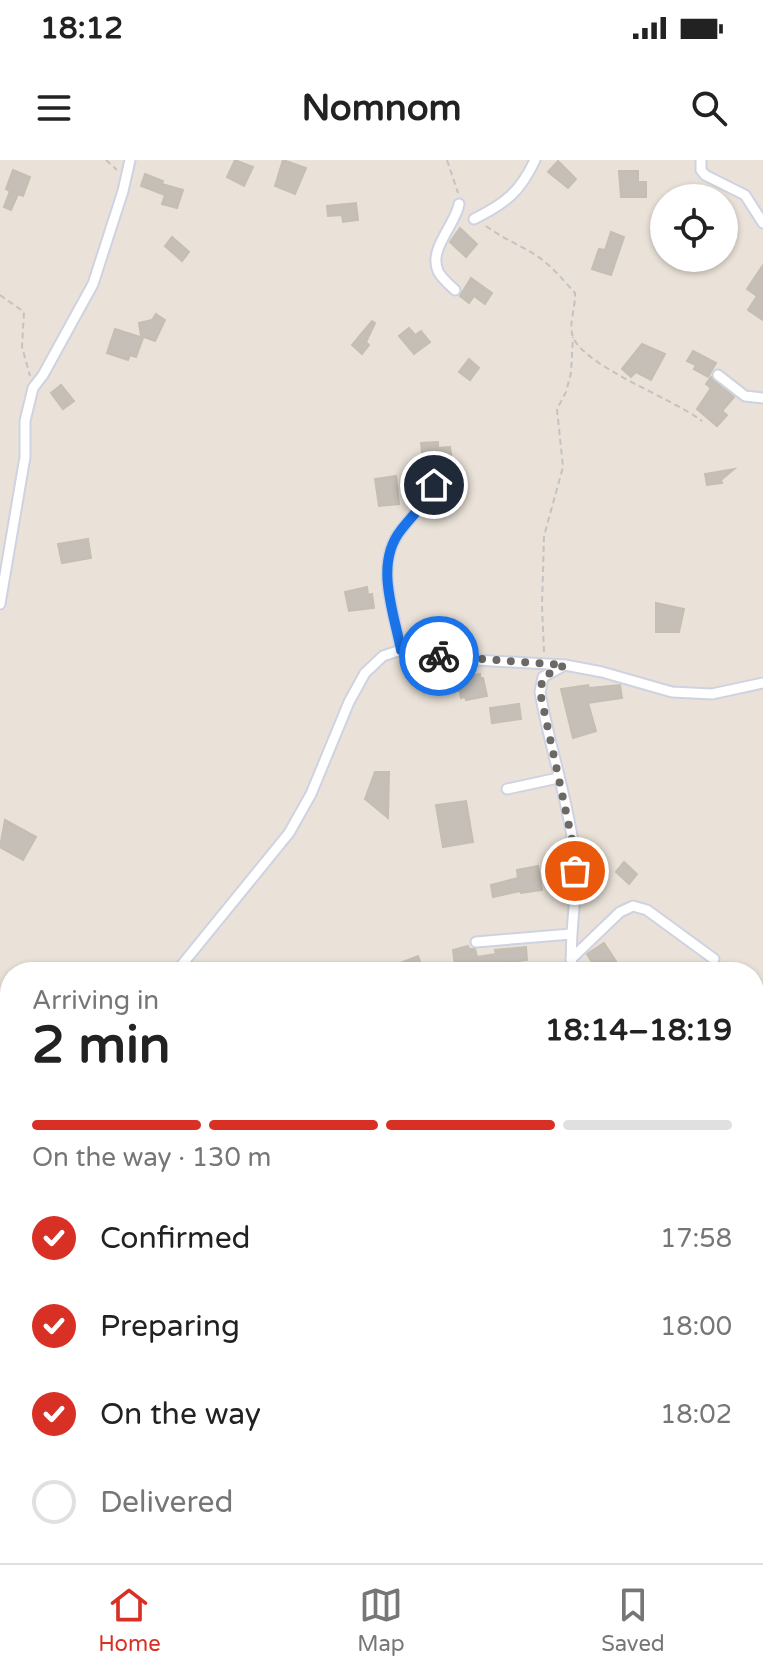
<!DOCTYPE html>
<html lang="en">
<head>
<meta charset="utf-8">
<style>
  :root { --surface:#fff; --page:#f2f2f2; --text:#222; --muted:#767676; --line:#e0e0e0; --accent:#d93025 }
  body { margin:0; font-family:"Varela Round",sans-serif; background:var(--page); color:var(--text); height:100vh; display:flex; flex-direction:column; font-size:30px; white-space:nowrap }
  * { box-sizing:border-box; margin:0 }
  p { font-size:26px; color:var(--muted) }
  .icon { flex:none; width:44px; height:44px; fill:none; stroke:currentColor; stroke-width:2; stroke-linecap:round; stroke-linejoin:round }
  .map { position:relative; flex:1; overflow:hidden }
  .sheet { position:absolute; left:0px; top:802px; width:764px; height:602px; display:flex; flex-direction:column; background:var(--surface); border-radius:32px 32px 0 0; box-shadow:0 2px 6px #0004 }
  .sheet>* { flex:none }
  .tools { position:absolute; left:650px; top:24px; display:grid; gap:16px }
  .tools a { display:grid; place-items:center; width:88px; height:88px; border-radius:50%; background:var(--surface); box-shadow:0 2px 6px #0004; font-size:40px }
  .pin { position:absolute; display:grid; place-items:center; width:68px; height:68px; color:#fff; margin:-34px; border:4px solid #fff; border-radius:50%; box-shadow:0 2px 8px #0007 }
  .courier { position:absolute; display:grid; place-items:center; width:80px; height:80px; margin:-40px; border:6px solid #1a73e8; border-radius:50%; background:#fff; color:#222; box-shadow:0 2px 10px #0007 }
  .overview em { font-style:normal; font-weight:800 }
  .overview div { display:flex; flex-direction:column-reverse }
  .overview { display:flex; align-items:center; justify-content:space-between; height:136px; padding:0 32px }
  h1 { font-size:52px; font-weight:800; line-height:60px }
  .bar { display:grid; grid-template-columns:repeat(4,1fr); gap:12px 8px; align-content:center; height:96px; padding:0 32px }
  .bar i { height:10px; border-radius:6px; background:var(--line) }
  .bar .selected { background:var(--accent) }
  .bar p { grid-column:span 4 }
  ol { padding:0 32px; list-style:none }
  li { display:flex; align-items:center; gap:24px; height:88px }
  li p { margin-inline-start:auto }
  li .icon { padding:8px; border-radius:50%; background:var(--accent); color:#fff; stroke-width:4 }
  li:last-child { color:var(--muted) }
  li i { width:44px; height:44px; border:4px solid var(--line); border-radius:50% }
  .status { display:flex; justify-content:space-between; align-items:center; height:56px; padding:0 40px; background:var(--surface); direction:ltr }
  .status svg { height:22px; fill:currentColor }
  header { display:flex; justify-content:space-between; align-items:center; height:104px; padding:0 32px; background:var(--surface); font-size:36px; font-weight:800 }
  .dock { display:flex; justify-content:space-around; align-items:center; height:112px; border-top:2px solid var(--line); background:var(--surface); font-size:22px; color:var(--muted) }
  .dock a { display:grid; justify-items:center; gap:4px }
  .dock .selected { color:var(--accent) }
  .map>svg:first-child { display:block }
  .building { fill:#c5bfb8; stroke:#c5beb2; stroke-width:2 }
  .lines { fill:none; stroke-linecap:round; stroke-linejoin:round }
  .minor-casing { stroke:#ced2e1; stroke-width:13 }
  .path { stroke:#c3c3c3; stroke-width:2; stroke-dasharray:6 4; stroke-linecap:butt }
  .minor { stroke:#fff; stroke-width:9 }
  .done { stroke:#6b6865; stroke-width:8; stroke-dasharray:0 14.4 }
  .route { stroke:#1a73e8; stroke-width:10 }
</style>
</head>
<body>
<div class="status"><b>18:12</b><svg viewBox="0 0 49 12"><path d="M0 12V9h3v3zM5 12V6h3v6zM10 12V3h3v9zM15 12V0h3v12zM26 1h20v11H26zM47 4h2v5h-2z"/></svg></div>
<header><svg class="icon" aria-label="menu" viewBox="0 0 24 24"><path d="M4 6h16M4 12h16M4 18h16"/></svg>Nomnom<svg class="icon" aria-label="search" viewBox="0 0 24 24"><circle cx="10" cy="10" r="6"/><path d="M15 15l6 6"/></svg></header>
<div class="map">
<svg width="763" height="1403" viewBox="0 0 763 1403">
  <rect width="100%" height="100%" fill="#eae2d8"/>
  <!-- building -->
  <g class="building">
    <path d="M 235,0 L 253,7 L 244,26 L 227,17 Z"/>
    <path d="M 283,0 L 306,8 L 295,34 L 275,26 Z"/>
    <path d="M 558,1 L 576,19 L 568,28 L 548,12 Z"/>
    <path d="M 13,10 L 30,17 L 23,36 L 18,34 L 11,50 L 4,47 L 10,31 L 6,29 Z"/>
    <path d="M 619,11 L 638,11 L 638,22 L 646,22 L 646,37 L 621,37 Z"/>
    <path d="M 145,14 L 163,21 L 162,24 L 183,30 L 177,48 L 162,44 L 165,35 L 141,26 Z"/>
    <path d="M 664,38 L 664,76 L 651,69 Z"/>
    <path d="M 356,43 L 358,60 L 343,62 L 342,55 L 328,56 L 327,46 Z"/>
    <path d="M 460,68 L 477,84 L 466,97 L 450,82 Z"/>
    <path d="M 611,72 L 624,77 L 611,115 L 592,109 L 599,89 L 605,90 Z"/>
    <path d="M 172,77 L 189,92 L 182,101 L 165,86 Z"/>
    <path d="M 763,105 L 763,160 L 748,150 L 757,136 L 747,129 Z"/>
    <path d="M 471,118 L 492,133 L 485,144 L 474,136 L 469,143 L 460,136 Z"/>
    <path d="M 156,154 L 165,160 L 155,181 L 141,176 L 139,163 L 152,160 Z"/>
    <path d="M 372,161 L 375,163 L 366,182 L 369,185 L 362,194 L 352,185 Z"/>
    <path d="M 409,168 L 415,175 L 421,171 L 430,182 L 414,194 L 399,176 Z"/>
    <path d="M 115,169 L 143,178 L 136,197 L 130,195 L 128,200 L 107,193 Z"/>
    <path d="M 642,184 L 665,194 L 651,220 L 636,212 L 631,217 L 622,209 Z"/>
    <path d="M 693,191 L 716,203 L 708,217 L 694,209 L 696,205 L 687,201 Z"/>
    <path d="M 469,199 L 479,208 L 470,220 L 459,212 Z"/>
    <path d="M 711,217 L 734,237 L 722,251 L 727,255 L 717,266 L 697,249 L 711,228 L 706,224 Z"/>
    <path d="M 61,225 L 74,241 L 63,249 L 51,233 Z"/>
    <path d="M 438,282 L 438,288 L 450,287 L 452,302 L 442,303 L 442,320 L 434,318 L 425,320 L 421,283 Z"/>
    <path d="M 734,309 L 721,320 L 722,323 L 707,325 L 705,314 Z"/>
    <path d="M 396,316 L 399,344 L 379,346 L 375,319 Z"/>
    <path d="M 443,323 L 457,324 L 456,343 L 441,342 Z"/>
    <path d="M 88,379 L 91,398 L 62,403 L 58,384 Z"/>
    <path d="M 367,427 L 368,435 L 372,434 L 374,448 L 349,451 L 345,432 Z"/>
    <path d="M 656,443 L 684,449 L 679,472 L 656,472 Z"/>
    <path d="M 452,511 L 454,519 L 480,514 L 480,518 L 483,518 L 487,536 L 466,540 L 465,537 L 461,538 L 460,531 L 434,531 L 432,513 Z"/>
    <path d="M 588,525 L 589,528 L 620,525 L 622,538 L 588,543 L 596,571 L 573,578 L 561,529 Z"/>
    <path d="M 519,544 L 521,559 L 492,563 L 490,548 Z"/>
    <path d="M 375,612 L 389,612 L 388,658 L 365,639 Z"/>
    <path d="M 466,641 L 473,682 L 443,687 L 436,645 Z"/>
    <path d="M 5,660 L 36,677 L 23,700 L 0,687 Z"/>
    <path d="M 624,702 L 637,714 L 629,724 L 616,712 Z"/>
    <path d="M 538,706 L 542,730 L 521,733 L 520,731 L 493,737 L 491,725 L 518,718 L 517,710 Z"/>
    <path d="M 604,783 L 623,812 L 598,812 L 587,794 Z"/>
    <path d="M 468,786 L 469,789 L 475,789 L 477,797 L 496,794 L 495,790 L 526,787 L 527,800 L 482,806 L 482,812 L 460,811 L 459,806 L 455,806 L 453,790 Z"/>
    <path d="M 418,796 L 424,812 L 380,812 L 380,811 Z"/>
  </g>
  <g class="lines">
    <!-- minor casing -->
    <g class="minor-casing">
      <g id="minor">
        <path d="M 701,0 L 701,10 L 705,15 L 745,35 L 763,63"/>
        <path d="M 474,59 C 506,43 520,32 535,0"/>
        <path d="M 455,130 C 450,125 441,118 438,111 C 428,89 456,64 459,44"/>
        <path d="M 718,215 L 745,236 L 763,238"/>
        <path d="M 0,444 L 25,297 L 25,261 L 33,228 L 43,215 L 93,124 L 123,31 L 130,0"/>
        <path d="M 401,490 C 394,451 374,404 401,370 C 413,354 426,344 434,325"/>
        <path d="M 565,505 L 543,517 L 540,532 C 549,585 567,636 574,689 C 580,730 568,771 572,812"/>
        <path d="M 507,629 L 558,618"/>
        <path d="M 476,782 L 571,774"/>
        <path d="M 571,799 L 620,752 L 633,746 L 647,750 L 714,799"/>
        <path d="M 176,812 L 289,673 L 311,634 L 349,542 L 365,513 L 383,496 L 401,490 L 475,500 L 565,505 L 602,512 L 672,532 L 712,534 L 763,523"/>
        <path d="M 0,1086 L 10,1064"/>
        <path d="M 754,1104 L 763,1103"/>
        <path d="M 754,1263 L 756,1276"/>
        <path d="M 549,1394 L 550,1403"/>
        <path d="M 691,1394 L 693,1403"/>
      </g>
    </g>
    <!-- path -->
    <g class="path">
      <path d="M 106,0 L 117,10"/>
      <path d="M 447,0 L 458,33"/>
      <path d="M 486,66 C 502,78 520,85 537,96 C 552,106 563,120 575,133 C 576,146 568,165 573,177 C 585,207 674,239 702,261"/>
      <path d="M 0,135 L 24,152 L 22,187 L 30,216"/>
      <path d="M 544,492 L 542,446 L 544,376 L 563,307 L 557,249 L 566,232 L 571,213 L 573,177"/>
    </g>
    <!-- minor -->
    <use href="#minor" class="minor"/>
  </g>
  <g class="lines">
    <!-- done -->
    <path class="done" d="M 439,496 L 565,505 L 543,517 L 540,532 L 574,689 L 575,711"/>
    <!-- route -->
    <path class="route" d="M 434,325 C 426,344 413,354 401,370 C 374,404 394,452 401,490 L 439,496"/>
  </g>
</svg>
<div class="tools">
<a><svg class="icon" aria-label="locate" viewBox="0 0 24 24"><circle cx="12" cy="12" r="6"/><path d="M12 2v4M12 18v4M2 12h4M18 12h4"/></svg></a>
</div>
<div class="pin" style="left:575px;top:711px;background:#ea580c"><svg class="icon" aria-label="bag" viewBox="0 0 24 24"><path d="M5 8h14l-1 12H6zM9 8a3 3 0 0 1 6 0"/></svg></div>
<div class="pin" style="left:434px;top:325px;background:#1f2937"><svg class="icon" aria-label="home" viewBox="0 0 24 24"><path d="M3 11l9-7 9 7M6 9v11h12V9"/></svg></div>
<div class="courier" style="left:439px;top:496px"><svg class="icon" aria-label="bike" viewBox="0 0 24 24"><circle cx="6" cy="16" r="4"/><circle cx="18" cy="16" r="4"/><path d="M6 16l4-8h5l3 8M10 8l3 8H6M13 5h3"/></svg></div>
<section class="sheet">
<div class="overview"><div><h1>2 min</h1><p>Arriving in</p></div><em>18:14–18:19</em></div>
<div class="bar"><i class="selected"></i><i class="selected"></i><i class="selected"></i><i></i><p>On the way · 130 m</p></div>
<ol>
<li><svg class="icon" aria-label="check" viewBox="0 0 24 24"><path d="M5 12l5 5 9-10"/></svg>Confirmed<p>17:58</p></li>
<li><svg class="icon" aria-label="check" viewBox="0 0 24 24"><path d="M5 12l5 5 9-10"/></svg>Preparing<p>18:00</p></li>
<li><svg class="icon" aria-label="check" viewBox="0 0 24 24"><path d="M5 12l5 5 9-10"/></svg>On the way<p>18:02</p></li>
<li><i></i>Delivered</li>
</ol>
</section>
</div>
<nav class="dock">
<a class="selected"><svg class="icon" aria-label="home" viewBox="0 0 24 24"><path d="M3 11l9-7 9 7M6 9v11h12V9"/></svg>Home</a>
<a><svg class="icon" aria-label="map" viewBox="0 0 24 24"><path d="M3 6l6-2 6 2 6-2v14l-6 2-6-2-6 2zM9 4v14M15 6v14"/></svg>Map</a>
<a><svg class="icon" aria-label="saved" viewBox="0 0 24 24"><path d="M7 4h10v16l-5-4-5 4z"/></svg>Saved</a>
</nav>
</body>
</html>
